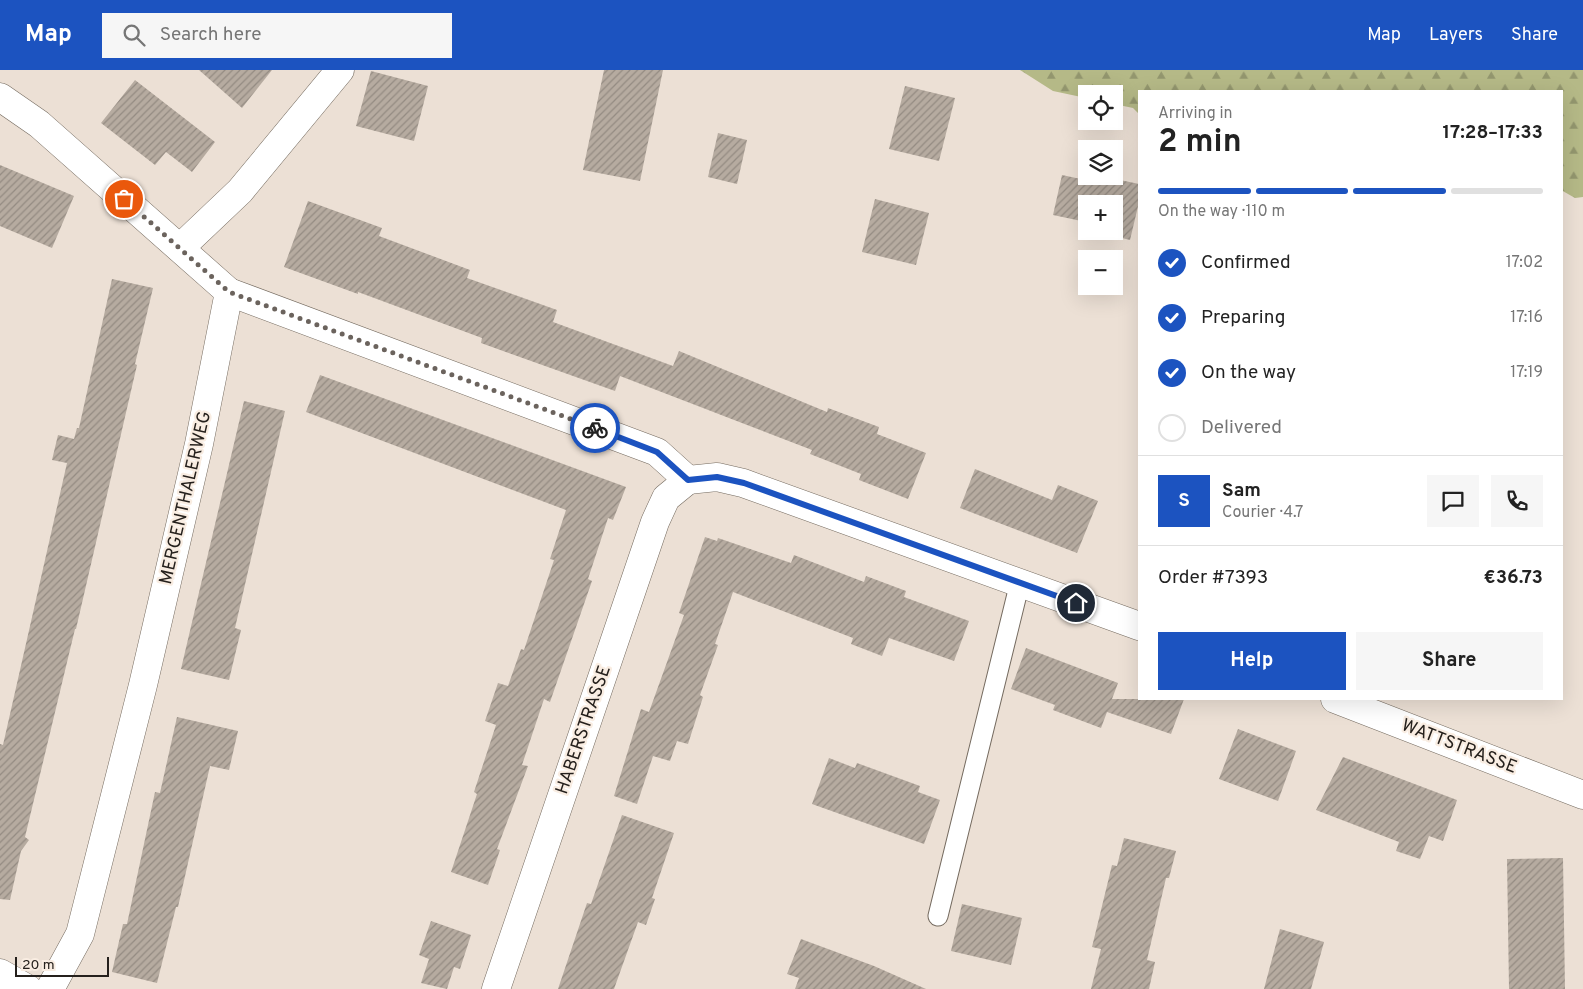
<!DOCTYPE html>
<html lang="en">
<head>
<meta charset="utf-8">
<style>
  :root { --surface:#fff; --page:#f6f6f6; --text:#222; --muted:#767676; --line:#e0e0e0; --accent:#1c53c0 }
  body { margin:0; font-family:Overpass,sans-serif; background:var(--page); color:var(--text); height:100vh; display:flex; flex-direction:column; font-size:19px; white-space:nowrap }
  * { box-sizing:border-box; margin:0 }
  p { font-size:16px; color:var(--muted) }
  .icon { flex:none; width:28px; height:28px; fill:none; stroke:currentColor; stroke-width:2; stroke-linecap:round; stroke-linejoin:round }
  .map { position:relative; flex:1; overflow:hidden }
  .panel { position:absolute; left:1138px; top:20px; width:425px; height:610px; display:flex; flex-direction:column; background:var(--surface); border-radius:0px; box-shadow:0 5px 20px #0002 }
  .panel>* { flex:none }
  .controls { position:absolute; left:1078px; top:15px; display:grid; gap:10px }
  .controls a { display:grid; place-items:center; width:45px; height:45px; border-radius:0px; background:var(--surface); box-shadow:0 5px 20px #0002; font-size:25px }
  .scale { position:absolute; left:15px; bottom:12px; width:94px; box-sizing:border-box; padding-left:5px; border:2px solid #25201c; border-top:0; font-size:14px; line-height:18px; white-space:nowrap; color:#25201c; -webkit-text-stroke:4px #f9ede2; paint-order:stroke }
  .pin { position:absolute; display:grid; place-items:center; width:42px; height:42px; color:#fff; margin:-21px; border:2px solid #fff; border-radius:50%; box-shadow:0 1px 5px #0007 }
  .courier { position:absolute; display:grid; place-items:center; width:50px; height:50px; margin:-25px; border:4px solid #1c53c0; border-radius:50%; background:#fff; color:#222; box-shadow:0 1px 6px #0007 }
  .head em { font-style:normal; font-weight:700 }
  .head div { display:flex; flex-direction:column-reverse }
  .head { display:flex; align-items:center; justify-content:space-between; height:85px; padding:0 20px }
  h1 { font-size:32px; font-weight:700; line-height:38px }
  .bar { display:grid; grid-template-columns:repeat(4,1fr); gap:8px 5px; align-content:center; height:60px; padding:0 20px }
  .bar i { height:6px; border-radius:4px; background:var(--line) }
  .bar .active { background:var(--accent) }
  .bar p { grid-column:span 4 }
  .line { display:flex; align-items:center; gap:12px; padding:0 20px; border-top:1px solid var(--line) }
  .line div { flex:1 }
  .round { display:grid; place-items:center; flex:none; width:52px; height:52px; border-radius:0px; background:var(--page) }
  ol { padding:0 20px; list-style:none }
  li { display:flex; align-items:center; gap:15px; height:55px }
  li p { margin-inline-start:auto }
  li .icon { padding:5px; border-radius:50%; background:var(--accent); color:#fff; stroke-width:4 }
  li:last-child { color:var(--muted) }
  li i { width:28px; height:28px; border:2px solid var(--line); border-radius:50% }
  .button { display:flex; gap:10px; margin-top:auto; padding:10px 20px }
  .button a { flex:1; height:58px; border-radius:0px; background:var(--accent); color:#fff; font-size:20px; font-weight:700; line-height:58px; text-align:center }
  .button a+a { background:var(--page); color:var(--text) }
  header { display:flex; align-items:center; gap:30px; box-sizing:border-box; height:70px; padding:0 25px; background:var(--accent); color:#fff }
  header strong { font-size:24px }
  nav { display:flex; gap:28px; margin-inline-start:auto; font-size:18px }
  .search { width:350px; height:45px; background:var(--page); display:flex; align-items:center; gap:12px; box-sizing:border-box; padding:0 18px; border-radius:0px; color:var(--muted); font-size:19px }
  .map>svg:first-child { display:block }
  .forest { fill:url(#forest-firs) }
  .building { fill:url(#building-hatch) }
  .lines { fill:none; stroke-linecap:round; stroke-linejoin:round }
  .service-casing { stroke:#746a5f; stroke-width:21 }
  .minor-casing { stroke:#746a5f; stroke-width:29 }
  .tertiary-casing { stroke:#746a5f; stroke-width:29 }
  .service { stroke:#fff; stroke-width:19 }
  .minor { stroke:#fff; stroke-width:28 }
  .tertiary { stroke:#fff; stroke-width:28 }
  .done { stroke:#6b635d; stroke-width:5; stroke-dasharray:0 9 }
  .route { stroke:#1c53c0; stroke-width:6 }
  .labels { text-anchor:middle; dominant-baseline:central; stroke-width:4.5; stroke-linejoin:round; paint-order:stroke }
  .street-label { font-size:18px; fill:#25201c; stroke:#f9ede2 }
</style>
</head>
<body>
<header>
<strong>Map</strong>
<div class="search"><svg class="icon" aria-label="search" viewBox="0 0 24 24"><circle cx="10" cy="10" r="6"/><path d="M15 15l6 6"/></svg>Search here</div>
<nav><a>Map</a><a>Layers</a><a>Share</a></nav>
</header>
<div class="map">
<svg width="1583" height="919" viewBox="0 0 1583 919">
  <defs>
    <pattern id="forest-firs" width="22" height="20" patternUnits="userSpaceOnUse" patternTransform="scale(1.25)"><rect width="22" height="20" fill="#b5b987"/><path d="M5 1l3.5 6h-7zM16 11l3.5 6h-7z" fill="#93966e"/></pattern>
    <pattern id="building-hatch" width="6" height="6" patternUnits="userSpaceOnUse" patternTransform="scale(1.25)"><rect width="6" height="6" fill="#b6aba0"/><path d="M-1 1l2-2M0 6l6-6M5 7l2-2" fill="none" stroke="#948b82"/></pattern>
  </defs>
  <rect width="100%" height="100%" fill="#ece0d5"/>
  <!-- forest -->
  <path class="forest" d="M 1020,0 L 1583,0 L 1583,127 L 1575,128 L 1561,120 L 1561,21 L 1139,21 L 1139,44 L 1133,38 L 1114,34 L 1114,24 L 1086,24 L 1086,28 L 1053,21 Z"/>
  <!-- building -->
  <g class="building">
    <path d="M 199,0 L 272,0 L 242,38 Z"/>
    <path d="M 604,0 L 663,0 L 640,111 L 583,100 Z"/>
    <path d="M 371,1 L 428,16 L 414,71 L 356,56 Z"/>
    <path d="M 135,10 L 215,72 L 192,102 L 166,82 L 155,95 L 101,53 Z"/>
    <path d="M 905,16 L 955,28 L 939,91 L 889,79 Z"/>
    <path d="M 718,63 L 747,70 L 737,114 L 708,107 Z"/>
    <path d="M 0,95 L 74,126 L 52,178 L 0,156 Z"/>
    <path d="M 1062,105 L 1104,114 L 1106,107 L 1139,114 L 1139,132 L 1130,170 L 1094,161 L 1114,161 L 1114,134 L 1086,134 L 1086,152 L 1053,145 Z"/>
    <path d="M 875,129 L 929,143 L 916,195 L 862,182 Z"/>
    <path d="M 308,131 L 382,158 L 379,166 L 470,200 L 467,208 L 557,240 L 553,252 L 673,296 L 679,281 L 827,342 L 828,338 L 879,357 L 877,364 L 926,383 L 908,429 L 859,410 L 861,404 L 810,384 L 812,380 L 620,306 L 615,321 L 481,273 L 482,268 L 358,222 L 358,224 L 284,197 Z"/>
    <path d="M 112,209 L 153,218 L 135,294 L 137,295 L 76,559 L 75,559 L 25,767 L 29,770 L 21,781 L 10,830 L 0,829 L 0,674 L 3,675 L 67,393 L 52,390 L 58,365 L 74,369 L 77,358 L 79,358 Z"/>
    <path d="M 320,305 L 626,417 L 613,450 L 608,448 L 588,509 L 592,511 L 550,632 L 544,629 L 522,695 L 528,696 L 497,779 L 500,780 L 488,815 L 451,802 L 477,724 L 474,722 L 496,655 L 485,651 L 498,613 L 508,616 L 521,579 L 524,580 L 554,490 L 550,489 L 566,440 L 306,342 Z"/>
    <path d="M 244,331 L 285,341 L 235,558 L 241,560 L 229,610 L 181,599 Z"/>
    <path d="M 975,399 L 1052,430 L 1058,415 L 1098,431 L 1077,483 L 960,438 Z"/>
    <path d="M 705,467 L 717,471 L 718,468 L 791,493 L 794,485 L 864,512 L 866,506 L 906,521 L 904,527 L 969,551 L 954,591 L 889,568 L 882,586 L 851,574 L 853,568 L 733,522 L 715,574 L 718,575 L 700,625 L 703,627 L 688,674 L 677,671 L 670,691 L 653,686 L 637,734 L 614,726 L 641,639 L 649,642 L 684,545 L 679,543 Z"/>
    <path d="M 1026,578 L 1118,613 L 1112,629 L 1184,629 L 1171,664 L 1107,642 L 1101,658 L 1053,640 L 1055,635 L 1011,619 Z"/>
    <path d="M 177,647 L 238,661 L 229,700 L 210,696 L 178,837 L 176,837 L 157,913 L 112,902 L 123,854 L 127,854 L 155,722 L 160,723 Z"/>
    <path d="M 1238,659 L 1296,681 L 1278,731 L 1219,709 Z"/>
    <path d="M 1343,687 L 1457,730 L 1443,771 L 1429,766 L 1420,789 L 1396,781 L 1399,772 L 1316,740 Z"/>
    <path d="M 829,688 L 855,698 L 857,693 L 920,716 L 918,722 L 940,730 L 924,774 L 812,734 Z"/>
    <path d="M 622,745 L 674,763 L 652,828 L 655,829 L 646,855 L 638,852 L 614,919 L 558,919 L 587,833 L 591,834 Z"/>
    <path d="M 1124,768 L 1176,781 L 1169,808 L 1166,808 L 1147,890 L 1155,892 L 1149,919 L 1091,919 L 1101,879 L 1092,877 L 1112,795 L 1117,796 Z"/>
    <path d="M 1563,788 L 1565,919 L 1509,919 L 1507,789 Z"/>
    <path d="M 962,834 L 1022,848 L 1011,895 L 951,881 Z"/>
    <path d="M 431,851 L 471,865 L 460,899 L 454,897 L 447,919 L 421,913 L 429,889 L 419,885 Z"/>
    <path d="M 1280,859 L 1324,872 L 1311,919 L 1264,919 Z"/>
    <path d="M 801,869 L 874,896 L 926,919 L 795,919 L 799,908 L 787,904 Z"/>
  </g>
  <g class="lines">
    <!-- service casing -->
    <g class="service-casing">
      <path id="service" d="M 938,846 L 1020,512"/>
    </g>
    <!-- minor casing -->
    <g class="minor-casing">
      <g id="minor">
        <path d="M 0,27 L 39,54 L 229,222 L 199,374 L 143,615 L 80,864 L 50,919"/>
        <path d="M 180,178 L 240,121 L 340,0"/>
        <path d="M 229,222 L 657,382 L 688,410 L 717,407 L 743,413 L 1139,556"/>
        <path d="M 1335,629 L 1583,725"/>
        <path d="M 496,919 L 655,452 L 666,428 L 688,410"/>
      </g>
    </g>
    <!-- tertiary casing -->
    <g class="tertiary-casing">
      <path id="tertiary" d="M 0,903 L 28,919"/>
    </g>
    <!-- service -->
    <use href="#service" class="service"/>
    <!-- minor -->
    <use href="#minor" class="minor"/>
    <!-- tertiary -->
    <use href="#tertiary" class="tertiary"/>
  </g>
  <g class="lines">
    <!-- done -->
    <path class="done" d="M 124,129 L 229,222 L 595,358"/>
    <!-- route -->
    <path class="route" d="M 595,358 L 657,382 L 688,410 L 717,407 L 744,413 L 1076,533"/>
  </g>
  <g class="labels">
    <!-- street labels -->
    <g class="street-label">
      <text transform="translate(186 428) rotate(-77)">MERGENTHALERWEG</text>
      <text transform="translate(584 660) rotate(-71)">HABERSTRASSE</text>
      <text transform="translate(1459 677) rotate(21)">WATTSTRASSE</text>
    </g>
  </g>
</svg>
<div class="controls">
<a><svg class="icon" aria-label="locate" viewBox="0 0 24 24"><circle cx="12" cy="12" r="6"/><path d="M12 2v4M12 18v4M2 12h4M18 12h4"/></svg></a>
<a><svg class="icon" aria-label="layers" viewBox="0 0 24 24"><path d="M12 4l9 5-9 5-9-5zM3 14l9 5 9-5"/></svg></a>
<a>+</a>
<a>−</a>
</div>
<div class="scale">20 m</div>
<div class="pin" style="left:124px;top:129px;background:#ea580c"><svg class="icon" aria-label="bag" viewBox="0 0 24 24"><path d="M5 8h14l-1 12H6zM9 8a3 3 0 0 1 6 0"/></svg></div>
<div class="pin" style="left:1076px;top:533px;background:#1f2937"><svg class="icon" aria-label="home" viewBox="0 0 24 24"><path d="M3 11l9-7 9 7M6 9v11h12V9"/></svg></div>
<div class="courier" style="left:595px;top:358px"><svg class="icon" aria-label="bike" viewBox="0 0 24 24"><circle cx="6" cy="16" r="4"/><circle cx="18" cy="16" r="4"/><path d="M6 16l4-8h5l3 8M10 8l3 8H6M13 5h3"/></svg></div>
<section class="panel">
<div class="head"><div><h1>2 min</h1><p>Arriving in</p></div><em>17:28–17:33</em></div>
<div class="bar"><i class="active"></i><i class="active"></i><i class="active"></i><i></i><p>On the way · 110 m</p></div>
<ol>
<li><svg class="icon" aria-label="check" viewBox="0 0 24 24"><path d="M5 12l5 5 9-10"/></svg>Confirmed<p>17:02</p></li>
<li><svg class="icon" aria-label="check" viewBox="0 0 24 24"><path d="M5 12l5 5 9-10"/></svg>Preparing<p>17:16</p></li>
<li><svg class="icon" aria-label="check" viewBox="0 0 24 24"><path d="M5 12l5 5 9-10"/></svg>On the way<p>17:19</p></li>
<li><i></i>Delivered</li>
</ol>
<div class="line" style="height:90px"><b class="round" style="background:var(--accent);color:#fff">S</b><div><b>Sam</b><p>Courier · 4.7</p></div><a class="round"><svg class="icon" aria-label="chat" viewBox="0 0 24 24"><path d="M4 5h16v11H9l-5 4z"/></svg></a><a class="round"><svg class="icon" aria-label="phone" viewBox="0 0 24 24"><path d="M5 4h4l2 5-3 2q2 4 5 5l2-3 5 2v4C11 20 4 13 5 4z"/></svg></a></div>
<div class="line" style="height:65px"><div>Order #7393</div><b>€36.73</b></div>
<div class="button"><a>Help</a><a>Share</a></div>
</section>
</div>
</body>
</html>
